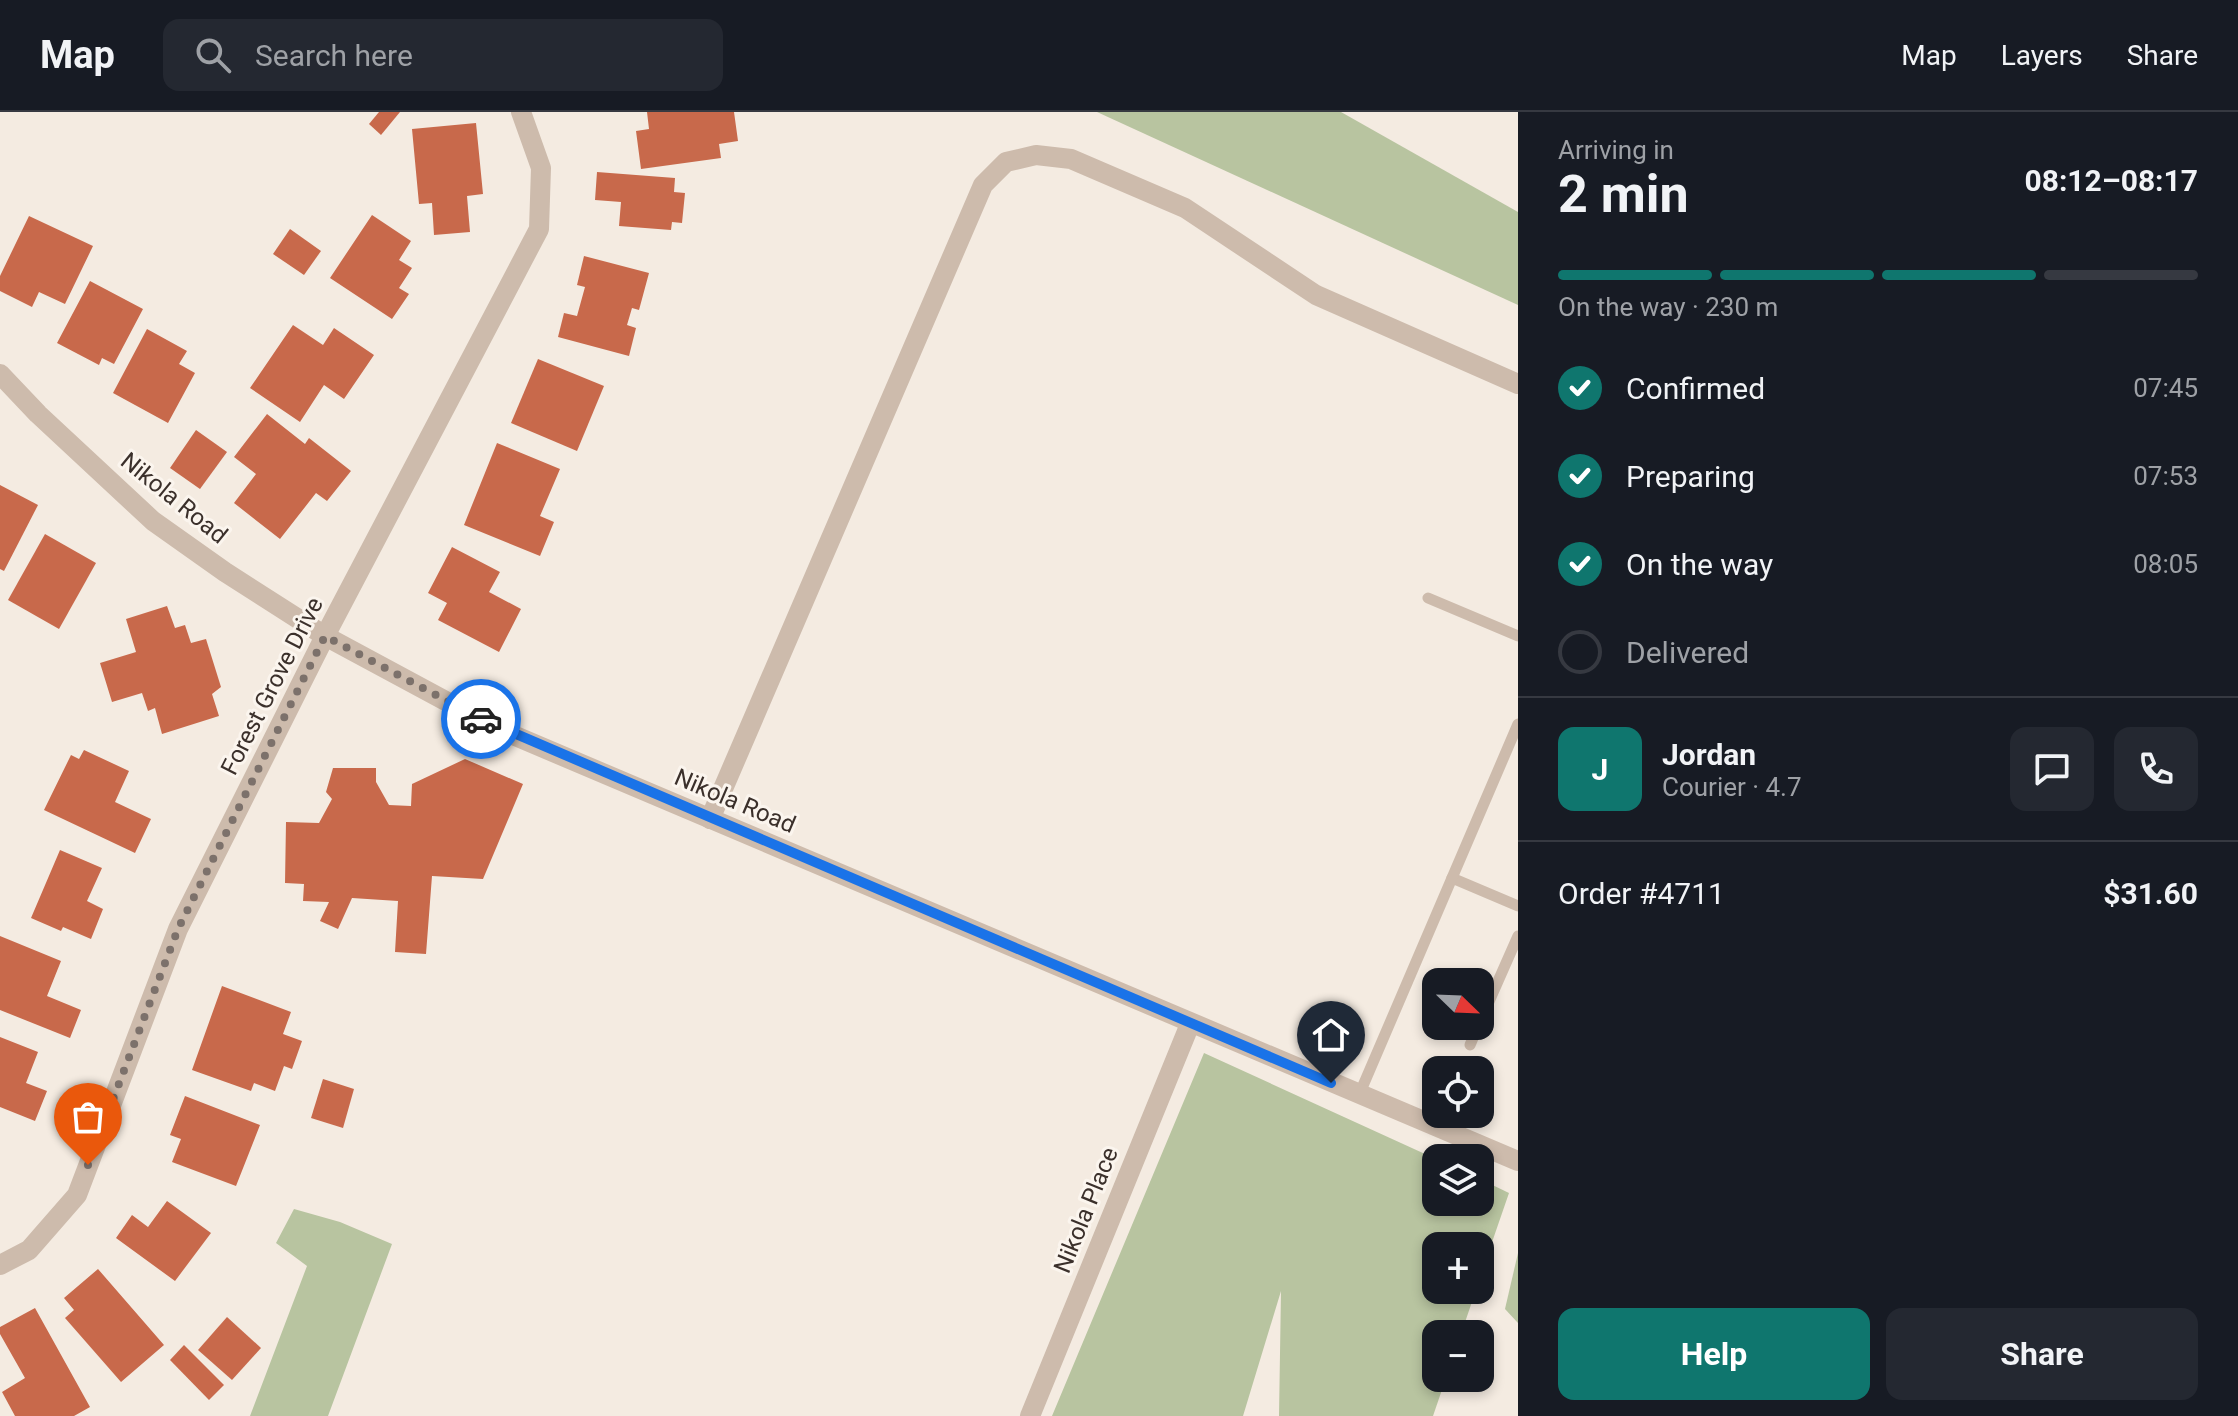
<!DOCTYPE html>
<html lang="en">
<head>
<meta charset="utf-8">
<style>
  :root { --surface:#171b24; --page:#242831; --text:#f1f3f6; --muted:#9ea1a6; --line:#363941; --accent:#0f766e }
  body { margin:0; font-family:Roboto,sans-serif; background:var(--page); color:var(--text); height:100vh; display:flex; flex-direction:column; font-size:30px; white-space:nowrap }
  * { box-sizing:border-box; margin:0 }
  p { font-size:26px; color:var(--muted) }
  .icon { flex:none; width:44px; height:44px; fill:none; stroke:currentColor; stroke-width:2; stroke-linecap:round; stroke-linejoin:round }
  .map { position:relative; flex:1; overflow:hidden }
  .sheet { display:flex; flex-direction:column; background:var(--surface); width:720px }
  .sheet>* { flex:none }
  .needle { width:52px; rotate:113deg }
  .buttons { position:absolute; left:1422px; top:856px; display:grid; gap:16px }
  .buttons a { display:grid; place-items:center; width:72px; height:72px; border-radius:16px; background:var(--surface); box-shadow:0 4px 12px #0003; font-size:40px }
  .pin { position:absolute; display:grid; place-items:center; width:68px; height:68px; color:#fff; margin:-82px -34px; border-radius:50% 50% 50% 0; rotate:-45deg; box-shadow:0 0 8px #0007 }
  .pin .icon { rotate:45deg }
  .courier { position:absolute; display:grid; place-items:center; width:80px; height:80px; margin:-40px; border:6px solid #1a73e8; border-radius:50%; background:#fff; color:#222; box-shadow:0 2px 10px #0007 }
  .head em { font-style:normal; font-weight:700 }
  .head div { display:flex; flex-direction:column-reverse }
  .head { display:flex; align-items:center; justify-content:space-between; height:136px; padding:0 40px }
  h1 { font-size:52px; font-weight:700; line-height:60px }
  .bar { display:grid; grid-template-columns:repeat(4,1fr); gap:12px 8px; align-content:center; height:96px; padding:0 40px }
  .bar i { height:10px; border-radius:6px; background:var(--line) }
  .bar .selected { background:var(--accent) }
  .bar p { grid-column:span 4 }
  .line { display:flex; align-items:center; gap:20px; padding:0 40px; border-top:2px solid var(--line) }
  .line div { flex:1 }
  .round { display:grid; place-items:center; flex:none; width:84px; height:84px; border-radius:16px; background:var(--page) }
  ol { padding:0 40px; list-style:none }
  li { display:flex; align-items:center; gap:24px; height:88px }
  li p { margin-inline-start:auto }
  li .icon { padding:8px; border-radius:50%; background:var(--accent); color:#fff; stroke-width:4 }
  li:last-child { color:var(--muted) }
  li i { width:44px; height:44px; border:4px solid var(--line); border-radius:50% }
  .cta { display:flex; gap:16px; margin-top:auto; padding:16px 40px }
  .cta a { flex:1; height:92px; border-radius:16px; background:var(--accent); color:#fff; font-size:32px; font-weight:700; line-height:92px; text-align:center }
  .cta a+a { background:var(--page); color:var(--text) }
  header { display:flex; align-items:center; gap:48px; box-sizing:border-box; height:112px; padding:0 40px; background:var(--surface); border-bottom:2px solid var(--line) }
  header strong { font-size:38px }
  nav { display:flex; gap:44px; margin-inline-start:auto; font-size:28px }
  .search { width:560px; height:72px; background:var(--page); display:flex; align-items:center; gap:20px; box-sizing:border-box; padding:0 28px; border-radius:16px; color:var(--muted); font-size:30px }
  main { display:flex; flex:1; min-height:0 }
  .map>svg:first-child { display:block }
  .green { fill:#b8c4a0 }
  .building { fill:#c8694b }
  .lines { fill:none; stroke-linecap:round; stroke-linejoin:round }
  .service { stroke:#cdbbac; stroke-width:11 }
  .minor { stroke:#cdbbac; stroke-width:20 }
  .done { stroke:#7c716b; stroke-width:8; stroke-dasharray:0 14.4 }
  .route { stroke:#1a73e8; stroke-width:10 }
  .labels { text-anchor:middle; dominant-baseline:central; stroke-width:6; stroke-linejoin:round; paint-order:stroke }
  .street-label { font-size:24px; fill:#3b302b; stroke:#fbf5ee }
</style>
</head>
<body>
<header>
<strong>Map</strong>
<div class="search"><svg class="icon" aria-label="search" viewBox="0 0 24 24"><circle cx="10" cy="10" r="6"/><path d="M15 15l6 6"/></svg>Search here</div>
<nav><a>Map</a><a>Layers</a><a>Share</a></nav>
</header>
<main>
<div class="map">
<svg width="1518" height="1304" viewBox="0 0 1518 1304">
  <rect width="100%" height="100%" fill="#f4ebe1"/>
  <!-- green -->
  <g class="green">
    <path d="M 1097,0 L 1341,0 L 1518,100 L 1518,193 Z"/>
    <path d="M 1204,941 L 1436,1047 L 1436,1090 L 1480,1090 L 1480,1067 L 1509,1081 L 1480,1165 L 1480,1134 L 1436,1134 L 1436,1178 L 1476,1178 L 1461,1222 L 1436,1222 L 1436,1266 L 1446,1266 L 1433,1304 L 1279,1304 L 1281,1179 L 1243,1304 L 1052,1304 Z"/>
    <path d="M 294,1097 L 340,1110 L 392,1132 L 328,1304 L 250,1304 L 307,1154 L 276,1131 Z"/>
    <path d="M 1518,1141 L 1518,1211 L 1505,1197 Z"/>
  </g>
  <!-- building -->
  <g class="building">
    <path d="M 379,0 L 400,0 L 381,23 L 369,12 Z"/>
    <path d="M 647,0 L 734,0 L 738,29 L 719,32 L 721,46 L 641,57 L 636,19 L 649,17 Z"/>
    <path d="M 476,11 L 483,82 L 467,84 L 470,120 L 434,123 L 432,91 L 419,92 L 412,17 Z"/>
    <path d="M 597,60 L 675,66 L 674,80 L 685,81 L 682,111 L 672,110 L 671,118 L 619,114 L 621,90 L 595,88 Z"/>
    <path d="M 372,103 L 411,129 L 399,148 L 412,156 L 399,176 L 409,182 L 392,207 L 330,166 Z"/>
    <path d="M 29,104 L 93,134 L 65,192 L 39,180 L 32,195 L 0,179 L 0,164 Z"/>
    <path d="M 290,117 L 321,139 L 304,163 L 273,142 Z"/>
    <path d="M 584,144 L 649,161 L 639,198 L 632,196 L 627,213 L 636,216 L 629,244 L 558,225 L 564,201 L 577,204 L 585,175 L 577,173 Z"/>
    <path d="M 90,169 L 143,197 L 114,252 L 102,246 L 99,253 L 57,231 Z"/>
    <path d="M 293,213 L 323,233 L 334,216 L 374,243 L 344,287 L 324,273 L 300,310 L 250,276 Z"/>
    <path d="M 147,217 L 187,239 L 179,252 L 195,261 L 168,311 L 113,281 Z"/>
    <path d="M 538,247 L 604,274 L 577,339 L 511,311 Z"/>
    <path d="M 267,302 L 305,332 L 309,326 L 351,359 L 327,389 L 316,381 L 280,427 L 234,391 L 256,362 L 234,345 Z"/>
    <path d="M 196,318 L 227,340 L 200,377 L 170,356 Z"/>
    <path d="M 497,331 L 560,357 L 540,404 L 554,410 L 540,444 L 464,413 Z"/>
    <path d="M 0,373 L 38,393 L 4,459 L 0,457 Z"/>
    <path d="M 45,422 L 96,451 L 59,517 L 8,488 Z"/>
    <path d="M 452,435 L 500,460 L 489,480 L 521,497 L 499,540 L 438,508 L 447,491 L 428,481 Z"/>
    <path d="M 167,494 L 175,516 L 185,513 L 191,531 L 206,527 L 221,575 L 212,582 L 219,604 L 162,622 L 155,596 L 148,599 L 142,581 L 112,590 L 100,551 L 136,540 L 126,507 Z"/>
    <path d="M 84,638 L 129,659 L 115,690 L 151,707 L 135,741 L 44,698 L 71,643 L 79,647 Z"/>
    <path d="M 465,647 L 523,672 L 483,767 L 432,764 L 426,842 L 395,840 L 398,789 L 352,786 L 338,817 L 320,809 L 329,790 L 303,789 L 304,772 L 285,771 L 286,710 L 319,711 L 332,687 L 326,680 L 333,656 L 376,656 L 376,670 L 389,693 L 411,694 L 412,672 Z"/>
    <path d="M 60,738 L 102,756 L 87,789 L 103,797 L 91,827 L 63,815 L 61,819 L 31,806 Z"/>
    <path d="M 0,824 L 61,849 L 47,884 L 81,898 L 70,926 L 0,898 Z"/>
    <path d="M 222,874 L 291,900 L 283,922 L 302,929 L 292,957 L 284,954 L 275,979 L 254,971 L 251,979 L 192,958 Z"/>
    <path d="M 0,925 L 38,940 L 26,971 L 47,979 L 35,1009 L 0,995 Z"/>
    <path d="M 323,967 L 354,977 L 343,1016 L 311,1006 Z"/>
    <path d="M 185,984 L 260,1013 L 236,1074 L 172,1050 L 181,1027 L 170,1023 Z"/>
    <path d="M 167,1089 L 211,1121 L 175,1169 L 116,1126 L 132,1103 L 148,1115 Z"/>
    <path d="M 98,1157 L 164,1233 L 121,1270 L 65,1206 L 74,1198 L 64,1186 Z"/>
    <path d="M 35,1196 L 90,1295 L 74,1304 L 15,1304 L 2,1280 L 25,1266 L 0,1222 L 0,1215 Z"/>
    <path d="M 227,1205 L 261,1236 L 232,1268 L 198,1238 Z"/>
    <path d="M 184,1233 L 224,1273 L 209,1288 L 170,1248 Z"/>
  </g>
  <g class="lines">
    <!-- service -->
    <g class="service">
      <path d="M 1428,486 L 1518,524"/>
      <path d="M 1452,766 L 1518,794"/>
      <path d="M 1480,910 L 1518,824"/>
      <path d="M 1470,933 L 1478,914"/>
      <path d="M 1359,983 L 1518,612"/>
    </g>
    <!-- minor -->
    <g class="minor">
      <path d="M 0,262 L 38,302 L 153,409 L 225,460 L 325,524 L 494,615 L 1518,1049"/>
      <path d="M 710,707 L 983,73 L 1006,50 L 1036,43 L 1071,47 L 1185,96 L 1316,183 L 1518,272"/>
      <path d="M 0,1153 L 29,1138 L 77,1083 L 178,817 L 325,524 L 539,117 L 541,56 L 521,0"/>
      <path d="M 1030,1304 L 1190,912"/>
    </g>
  </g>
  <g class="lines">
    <!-- done -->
    <path class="done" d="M 88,1053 L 178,817 L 325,524 L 481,607"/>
    <!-- route -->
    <path class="route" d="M 481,607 L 1331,971"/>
  </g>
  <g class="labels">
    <!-- street labels -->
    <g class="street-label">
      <text transform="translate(174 386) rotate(39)">Nikola Road</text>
      <text transform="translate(272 574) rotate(-63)">Forest Grove Drive</text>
      <text transform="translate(735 689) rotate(23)">Nikola Road</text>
      <text transform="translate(1086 1098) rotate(-68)">Nikola Place</text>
    </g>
  </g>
</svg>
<div class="buttons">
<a><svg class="needle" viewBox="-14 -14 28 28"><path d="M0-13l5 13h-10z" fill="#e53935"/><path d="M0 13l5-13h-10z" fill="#9ea1a6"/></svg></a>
<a><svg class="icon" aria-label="locate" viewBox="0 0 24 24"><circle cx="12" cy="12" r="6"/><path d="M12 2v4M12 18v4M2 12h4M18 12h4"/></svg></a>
<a><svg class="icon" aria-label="layers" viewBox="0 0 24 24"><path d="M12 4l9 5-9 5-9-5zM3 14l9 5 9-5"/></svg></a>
<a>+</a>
<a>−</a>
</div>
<div class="pin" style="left:88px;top:1053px;background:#ea580c"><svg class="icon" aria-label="bag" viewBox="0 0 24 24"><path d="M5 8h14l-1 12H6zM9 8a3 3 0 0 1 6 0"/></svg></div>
<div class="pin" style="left:1331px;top:971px;background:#1f2937"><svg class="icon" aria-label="home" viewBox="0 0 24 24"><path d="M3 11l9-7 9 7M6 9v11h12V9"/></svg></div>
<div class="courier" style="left:481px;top:607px"><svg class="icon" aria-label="car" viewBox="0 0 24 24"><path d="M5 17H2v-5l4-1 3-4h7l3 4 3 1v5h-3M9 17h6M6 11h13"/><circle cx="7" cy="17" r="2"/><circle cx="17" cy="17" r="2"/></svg></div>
</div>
<section class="sheet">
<div class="head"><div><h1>2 min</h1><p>Arriving in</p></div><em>08:12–08:17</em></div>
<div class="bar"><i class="selected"></i><i class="selected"></i><i class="selected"></i><i></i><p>On the way · 230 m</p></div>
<ol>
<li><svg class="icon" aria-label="check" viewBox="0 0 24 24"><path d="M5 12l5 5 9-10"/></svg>Confirmed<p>07:45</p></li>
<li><svg class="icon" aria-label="check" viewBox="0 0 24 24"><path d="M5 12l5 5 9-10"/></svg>Preparing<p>07:53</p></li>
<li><svg class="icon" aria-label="check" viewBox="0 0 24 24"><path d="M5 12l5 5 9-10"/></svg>On the way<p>08:05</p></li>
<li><i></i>Delivered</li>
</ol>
<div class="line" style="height:144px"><b class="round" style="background:var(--accent);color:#fff">J</b><div><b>Jordan</b><p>Courier · 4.7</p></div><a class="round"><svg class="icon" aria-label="chat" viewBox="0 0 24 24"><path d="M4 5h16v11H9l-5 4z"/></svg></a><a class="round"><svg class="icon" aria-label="phone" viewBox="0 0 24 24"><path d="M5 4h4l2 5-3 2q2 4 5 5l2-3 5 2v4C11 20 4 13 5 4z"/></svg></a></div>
<div class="line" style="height:104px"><div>Order #4711</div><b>$31.60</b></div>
<div class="cta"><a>Help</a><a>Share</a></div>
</section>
</main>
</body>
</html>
